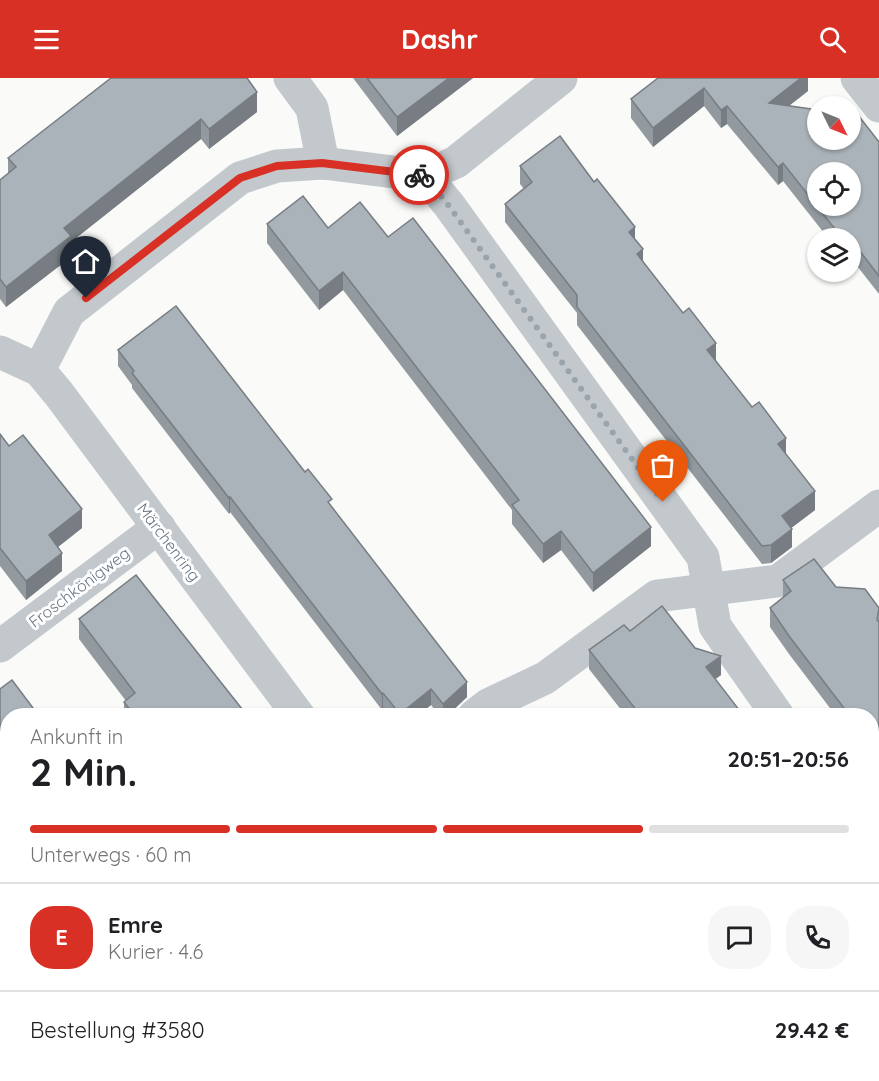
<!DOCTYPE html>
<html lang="de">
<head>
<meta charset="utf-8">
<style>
  :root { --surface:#fff; --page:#f6f6f6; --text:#202124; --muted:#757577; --line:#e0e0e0; --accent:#d93025 }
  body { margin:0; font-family:Quicksand,sans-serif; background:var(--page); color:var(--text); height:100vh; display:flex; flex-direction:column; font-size:22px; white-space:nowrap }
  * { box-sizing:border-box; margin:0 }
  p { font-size:20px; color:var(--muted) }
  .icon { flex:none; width:33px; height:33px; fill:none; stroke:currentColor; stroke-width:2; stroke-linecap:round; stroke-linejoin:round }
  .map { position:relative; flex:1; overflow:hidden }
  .sheet { position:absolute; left:0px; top:630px; width:879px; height:374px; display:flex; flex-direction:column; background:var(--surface); border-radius:24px 24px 0 0; box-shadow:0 2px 4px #0004 }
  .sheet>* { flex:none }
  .needle { width:39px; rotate:133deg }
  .controls { position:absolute; left:807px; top:18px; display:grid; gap:12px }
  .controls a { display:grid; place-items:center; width:54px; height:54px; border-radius:50%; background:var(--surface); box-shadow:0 2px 4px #0004; font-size:30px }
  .pin { position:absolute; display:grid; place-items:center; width:51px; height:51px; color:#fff; margin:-62px -26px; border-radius:50% 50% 50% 0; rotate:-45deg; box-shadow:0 0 6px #0007 }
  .pin .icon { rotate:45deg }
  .courier { position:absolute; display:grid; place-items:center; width:60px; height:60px; margin:-30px; border:4px solid #d93025; border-radius:50%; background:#fff; color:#222; box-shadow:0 2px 8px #0007 }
  .summary em { font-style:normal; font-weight:700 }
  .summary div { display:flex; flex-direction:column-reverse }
  .summary { display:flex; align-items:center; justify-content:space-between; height:102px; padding:0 30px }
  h1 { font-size:39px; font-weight:700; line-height:45px }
  .bar { display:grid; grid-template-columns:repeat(4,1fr); gap:9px 6px; align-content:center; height:72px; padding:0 30px }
  .bar i { height:8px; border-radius:4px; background:var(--line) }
  .bar .on { background:var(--accent) }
  .bar p { grid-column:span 4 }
  .line { display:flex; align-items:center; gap:15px; padding:0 30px; border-top:2px solid var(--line) }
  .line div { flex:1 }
  .round { display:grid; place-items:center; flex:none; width:63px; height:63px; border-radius:24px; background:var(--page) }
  header { display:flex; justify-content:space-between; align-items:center; height:78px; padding:0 30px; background:var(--accent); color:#fff; font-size:27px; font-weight:700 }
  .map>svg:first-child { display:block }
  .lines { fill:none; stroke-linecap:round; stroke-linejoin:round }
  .minor { stroke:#c3c8cc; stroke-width:33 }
  .wall { fill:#929a9f }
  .shaded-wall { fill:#777d82 }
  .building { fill:#aab3b9; stroke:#777d82; stroke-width:1.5; fill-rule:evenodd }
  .done { stroke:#99a4ac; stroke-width:6; stroke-dasharray:0 10.8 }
  .route { stroke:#d93025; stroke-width:8 }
  .labels { text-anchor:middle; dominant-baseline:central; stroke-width:6; stroke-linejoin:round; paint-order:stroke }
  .street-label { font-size:16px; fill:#657683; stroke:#fff }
</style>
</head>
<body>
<header><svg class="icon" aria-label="menu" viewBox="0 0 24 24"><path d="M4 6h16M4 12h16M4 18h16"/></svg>Dashr<svg class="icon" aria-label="search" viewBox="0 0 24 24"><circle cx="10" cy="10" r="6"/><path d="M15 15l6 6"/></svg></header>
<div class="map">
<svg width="879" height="1003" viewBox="0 0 879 1003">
  <rect width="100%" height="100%" fill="#fafaf8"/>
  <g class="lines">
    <!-- minor -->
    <g class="minor">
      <path d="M 290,0 L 312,30 L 323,85"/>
      <path d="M 857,0 L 879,28"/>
      <path d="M 425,98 L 449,127 L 703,479 L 715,548 L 778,638"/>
      <path d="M 0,274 L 39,292 L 59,316 L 299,638"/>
      <path d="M 39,292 L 69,234 L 240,100 L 277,88 L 323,85 L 425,98 L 456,84 L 561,0"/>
      <path d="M 0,568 L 159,449"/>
      <path d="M 474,638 L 488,627 L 545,600 L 657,518 L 778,503 L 879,428"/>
      <path d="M 872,786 L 879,822"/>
      <path d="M 872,929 L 879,926"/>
      <path d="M 488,996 L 495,1003"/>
      <path d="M 0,1000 L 8,995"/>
      <path d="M 653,1003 L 674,996"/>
    </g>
  </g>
  <!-- wall -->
  <g class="wall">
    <path d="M 111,0 L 257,34 L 209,71 L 201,61 L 71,164 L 71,179 L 6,229 L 0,221 L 0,102 L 8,95 L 8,80 Z"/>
    <path d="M 353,0 L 473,0 L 397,58 Z"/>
    <path d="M 658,0 L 808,0 L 808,13 L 789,28 L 879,64 L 879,216 L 850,179 L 850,160 L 828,160 L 783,103 L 778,107 L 727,46 L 721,50 L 704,28 L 653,69 L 631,40 L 631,21 Z"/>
    <path d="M 520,88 L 635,161 L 643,183 L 786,377 L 815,432 L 791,450 L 792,469 L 771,485 L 762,486 L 577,247 L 577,235 L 505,144 L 505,126 L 524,111 L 520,106 Z"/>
    <path d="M 267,146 L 328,150 L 388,159 L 651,468 L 593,514 L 561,472 L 543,485 L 512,446 L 512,432 L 343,212 L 319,232 L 267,165 Z"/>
    <path d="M 118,272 L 332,429 L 467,619 L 447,638 L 440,638 L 431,627 L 417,638 L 389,638 L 383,630 L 382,632 L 230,434 L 229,436 L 132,310 L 132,307 L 118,288 Z"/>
    <path d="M 0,356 L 9,368 L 82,450 L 58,469 L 62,493 L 26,522 L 0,488 Z"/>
    <path d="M 783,502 L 836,509 L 879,530 L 879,691 L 878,691 L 872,683 L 872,638 L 836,638 L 789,576 L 770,549 L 770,530 L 783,520 Z"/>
    <path d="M 79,541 L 242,638 L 124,638 L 124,624 L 126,623 L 79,561 Z"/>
    <path d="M 630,553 L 695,570 L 721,597 L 715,601 L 740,638 L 626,638 L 589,591 L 589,572 Z"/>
    <path d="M 8,864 L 8,955 L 1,960 L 0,958 L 0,870 Z"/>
    <path d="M 321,996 L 367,996 L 357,1003 L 327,1003 Z"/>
    <path d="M 805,996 L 872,996 L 879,1003 L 806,1003 Z"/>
  </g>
  <!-- shaded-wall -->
  <g class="shaded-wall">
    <path d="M 449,0 L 473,0 L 397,58 L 397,39 Z"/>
    <path d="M 801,0 L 808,0 L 808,13 L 769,43 L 769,25 Z"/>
    <path d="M 704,10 L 704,28 L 653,69 L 653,50 Z"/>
    <path d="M 257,14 L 257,34 L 209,71 L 209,51 Z"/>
    <path d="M 727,28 L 727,46 L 721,50 L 721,32 Z"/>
    <path d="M 201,41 L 201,61 L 71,164 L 71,179 L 6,229 L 6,209 L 64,150 Z"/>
    <path d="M 783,85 L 783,103 L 778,107 L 778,89 Z"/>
    <path d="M 635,149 L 635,168 L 629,154 Z"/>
    <path d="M 643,171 L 643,189 L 637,176 Z"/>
    <path d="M 343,194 L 343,212 L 319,232 L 319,213 Z"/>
    <path d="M 716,265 L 716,283 L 707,272 Z"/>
    <path d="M 786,360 L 786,379 L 778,366 Z"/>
    <path d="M 815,413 L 815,432 L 782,457 L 782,438 Z"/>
    <path d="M 230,419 L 230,434 L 229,436 L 229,420 Z"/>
    <path d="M 82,431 L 82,450 L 49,476 L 49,457 Z"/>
    <path d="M 651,449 L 651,468 L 593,514 L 593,495 Z"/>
    <path d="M 792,451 L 792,469 L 771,485 L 771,467 Z"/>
    <path d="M 561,453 L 561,472 L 543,485 L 543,466 Z"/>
    <path d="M 62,475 L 62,493 L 26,522 L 26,503 Z"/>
    <path d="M 721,578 L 721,597 L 706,608 L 706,589 Z"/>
    <path d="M 467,604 L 467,619 L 447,638 L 443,638 L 443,626 Z"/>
    <path d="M 431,611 L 431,627 L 417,638 L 400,638 L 400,636 Z"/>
    <path d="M 383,615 L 383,630 L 382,632 L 382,616 Z"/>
    <path d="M 242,631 L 242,638 L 234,638 Z"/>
    <path d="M 8,678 L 8,696 L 0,702 L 0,683 Z"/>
    <path d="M 8,718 L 8,736 L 0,742 L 0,724 Z"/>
    <path d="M 8,936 L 8,955 L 1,960 L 1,941 Z"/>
    <path d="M 342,996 L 367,996 L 357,1003 L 338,1003 L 338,999 Z"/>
  </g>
  <!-- building -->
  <g class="building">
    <path d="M 111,0 L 247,0 L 257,14 L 209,51 L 201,41 L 64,150 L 71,158 L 6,209 L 0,201 L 0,102 L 16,89 L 8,80 Z"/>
    <path d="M 367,0 L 449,0 L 397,39 Z"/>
    <path d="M 658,0 L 801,0 L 769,25 L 818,32 L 818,62 L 850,62 L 850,36 L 858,37 L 879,64 L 879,198 L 849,159 L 846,160 L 842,160 L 783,85 L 778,89 L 727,28 L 721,32 L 704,10 L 653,50 L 631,21 ZM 818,94 L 850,94 L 850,128 L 818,128 Z"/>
    <path d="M 560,58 L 594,104 L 597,101 L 635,149 L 629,154 L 643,171 L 637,176 L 683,235 L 689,230 L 716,265 L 707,272 L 752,329 L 759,324 L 786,360 L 778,366 L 815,413 L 782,438 L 792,451 L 771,467 L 762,468 L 577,229 L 577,217 L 505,126 L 532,104 L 520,88 Z"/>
    <path d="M 303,118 L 328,150 L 360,124 L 388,159 L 413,140 L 651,449 L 593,495 L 561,453 L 543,466 L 512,427 L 519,422 L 343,194 L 319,213 L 267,146 Z"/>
    <path d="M 176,228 L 305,394 L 308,391 L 332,421 L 328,424 L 467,604 L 443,626 L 431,611 L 400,636 L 383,615 L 382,616 L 230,419 L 229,420 L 132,295 L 134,293 L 118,272 Z"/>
    <path d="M 0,356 L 9,368 L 23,357 L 82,431 L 49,457 L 62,475 L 26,503 L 0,470 Z"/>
    <path d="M 814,481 L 836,509 L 865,511 L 879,530 L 877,542 L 879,544 L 879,672 L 878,672 L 872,665 L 872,638 L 850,638 L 789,558 L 770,530 L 791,513 L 783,502 Z"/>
    <path d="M 136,497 L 242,631 L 234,638 L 135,638 L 124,624 L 135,615 L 79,541 Z"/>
    <path d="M 662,528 L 695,570 L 721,578 L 706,589 L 740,633 L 738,638 L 641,638 L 589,572 L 624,547 L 630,553 Z"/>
    <path d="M 12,602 L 39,638 L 8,638 L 8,678 L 0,683 L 0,611 Z"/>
    <path d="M 0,704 L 8,714 L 8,718 L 0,724 Z"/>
    <path d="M 8,864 L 8,936 L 1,941 L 0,939 L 0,870 Z"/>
    <path d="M 879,982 L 879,1003 L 811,1003 L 809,996 L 872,996 L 872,984 Z"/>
    <path d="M 55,996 L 70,996 L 75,1003 L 46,1003 Z"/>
    <path d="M 90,996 L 213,996 L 215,999 L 210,1003 L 80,1003 Z"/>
    <path d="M 7,1000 L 39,1003 L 10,1003 Z"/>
  </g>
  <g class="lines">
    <!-- done -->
    <path class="done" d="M 419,97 L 425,98 L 449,128 L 663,424"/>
    <!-- route -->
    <path class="route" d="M 86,220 L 240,100 L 277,88 L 322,85 L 419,97"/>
  </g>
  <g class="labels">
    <!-- street labels -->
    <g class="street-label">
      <text transform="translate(169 464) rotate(53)">Märchenring</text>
      <text transform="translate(79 509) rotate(-37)">Froschkönigweg</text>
    </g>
  </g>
</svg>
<div class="controls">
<a><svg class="needle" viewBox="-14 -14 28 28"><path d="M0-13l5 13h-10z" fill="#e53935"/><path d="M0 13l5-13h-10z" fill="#757577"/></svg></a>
<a><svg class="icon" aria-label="locate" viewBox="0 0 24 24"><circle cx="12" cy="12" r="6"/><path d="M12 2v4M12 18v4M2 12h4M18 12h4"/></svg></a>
<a><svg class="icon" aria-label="layers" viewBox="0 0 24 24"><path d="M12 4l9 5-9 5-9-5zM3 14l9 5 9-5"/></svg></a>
</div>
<div class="pin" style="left:663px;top:424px;background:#ea580c"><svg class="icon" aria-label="bag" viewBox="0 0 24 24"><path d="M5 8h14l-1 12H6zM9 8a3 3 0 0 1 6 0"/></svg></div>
<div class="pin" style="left:86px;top:220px;background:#1f2937"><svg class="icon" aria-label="home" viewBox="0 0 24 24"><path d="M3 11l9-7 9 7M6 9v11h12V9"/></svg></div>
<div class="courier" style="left:419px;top:97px"><svg class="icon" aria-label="bike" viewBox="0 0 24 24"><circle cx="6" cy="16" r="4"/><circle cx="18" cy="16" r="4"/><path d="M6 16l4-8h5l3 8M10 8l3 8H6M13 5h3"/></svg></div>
<section class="sheet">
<div class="summary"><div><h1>2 Min.</h1><p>Ankunft in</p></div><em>20:51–20:56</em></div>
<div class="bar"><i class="on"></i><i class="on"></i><i class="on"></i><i></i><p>Unterwegs · 60 m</p></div>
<div class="line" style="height:108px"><b class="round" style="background:var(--accent);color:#fff">E</b><div><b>Emre</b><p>Kurier · 4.6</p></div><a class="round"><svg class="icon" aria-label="chat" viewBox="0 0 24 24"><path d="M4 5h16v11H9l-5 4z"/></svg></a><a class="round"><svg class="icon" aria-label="phone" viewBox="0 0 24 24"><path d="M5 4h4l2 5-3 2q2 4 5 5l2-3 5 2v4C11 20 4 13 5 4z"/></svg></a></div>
<div class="line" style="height:78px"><div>Bestellung #3580</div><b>29.42 €</b></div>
</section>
</div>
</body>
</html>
